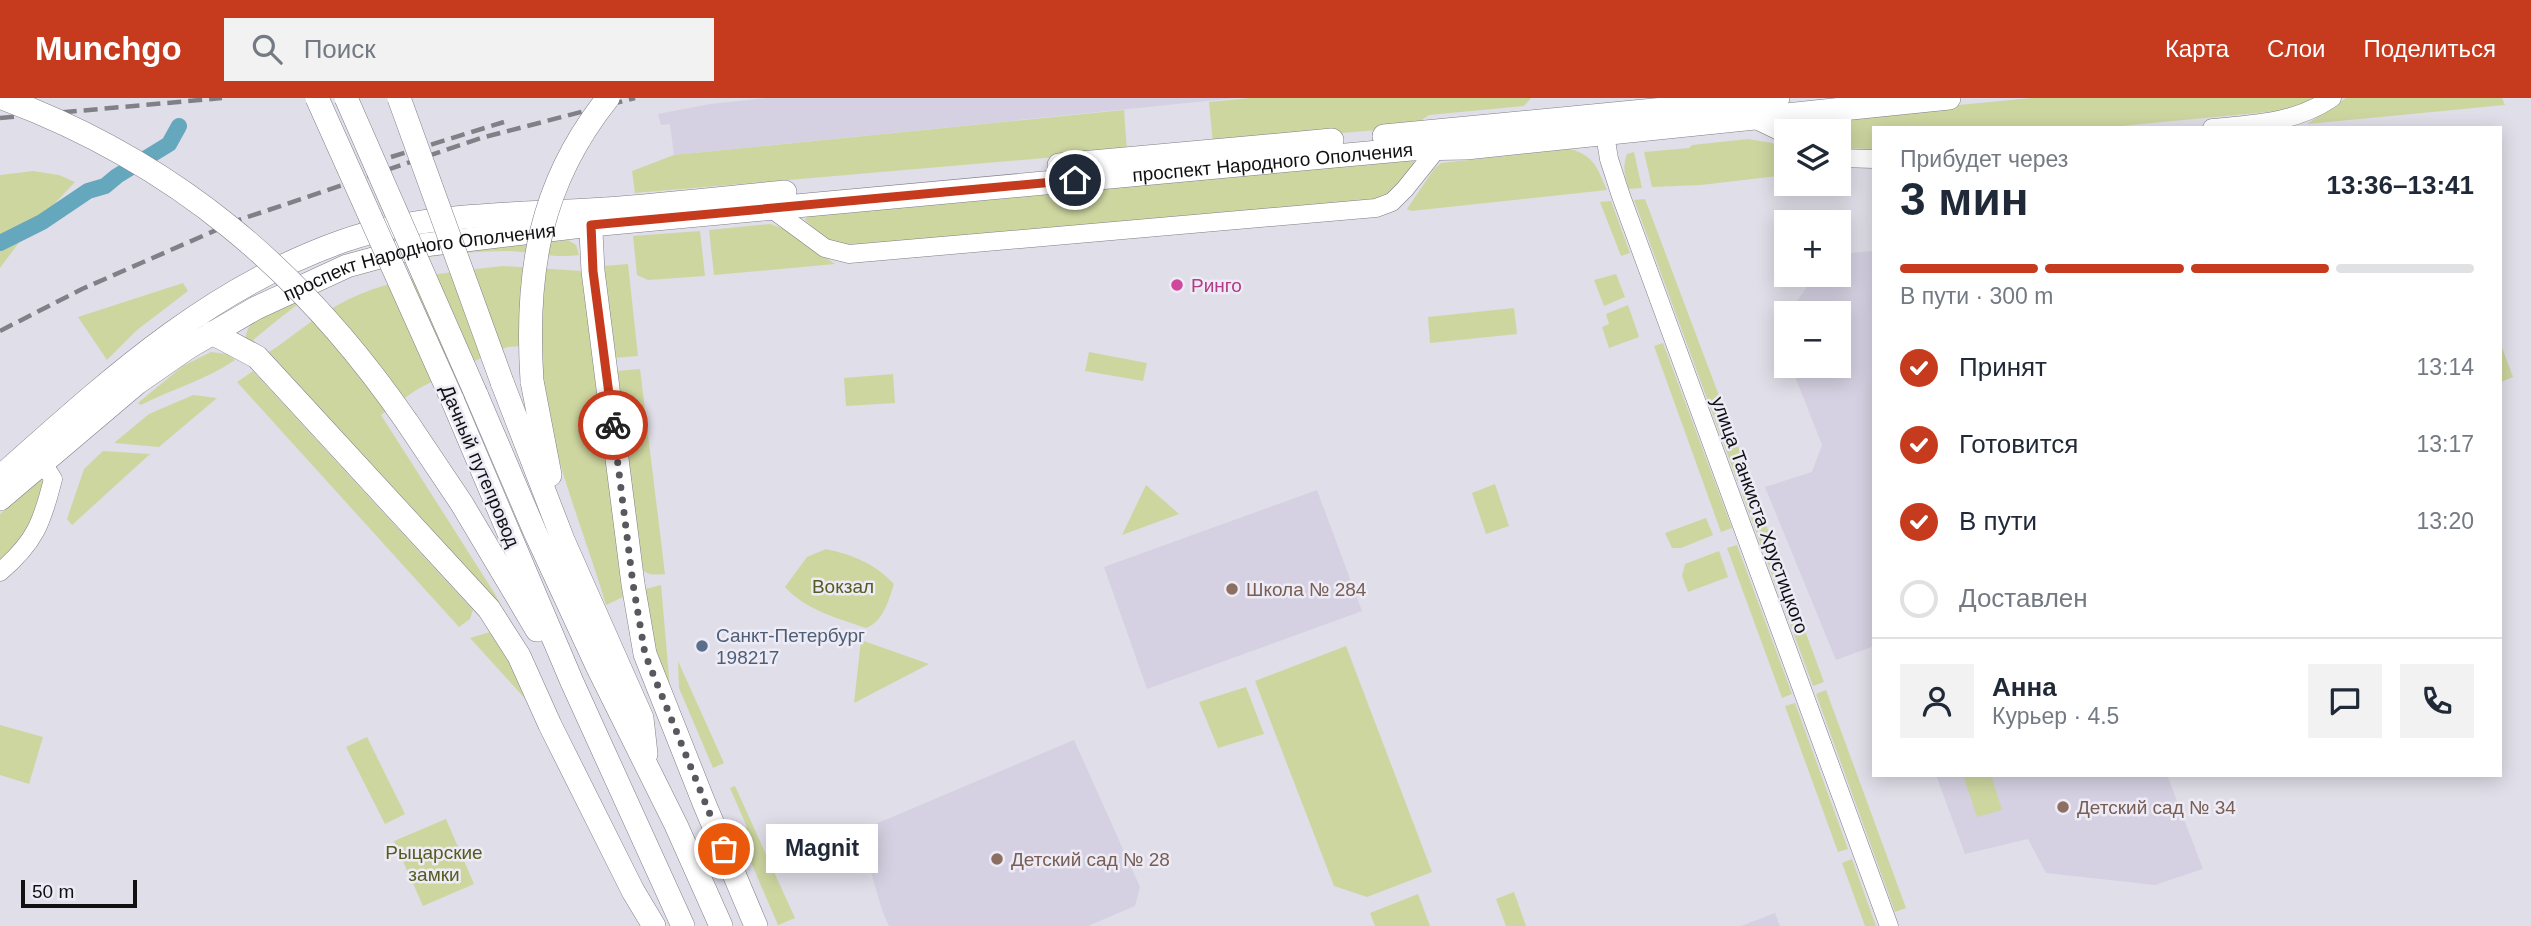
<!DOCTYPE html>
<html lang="ru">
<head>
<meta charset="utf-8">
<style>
  :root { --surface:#fff; --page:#f2f2f3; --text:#1f2937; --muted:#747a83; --line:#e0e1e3; --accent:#c63b1e }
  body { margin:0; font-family:Helvetica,sans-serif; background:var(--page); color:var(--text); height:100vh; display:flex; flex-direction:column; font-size:26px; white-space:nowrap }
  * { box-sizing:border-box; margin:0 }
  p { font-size:23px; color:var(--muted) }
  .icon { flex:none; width:38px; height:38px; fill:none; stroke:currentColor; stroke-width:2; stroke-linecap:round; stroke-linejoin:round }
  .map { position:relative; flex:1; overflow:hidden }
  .panel { position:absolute; left:1872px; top:28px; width:630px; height:651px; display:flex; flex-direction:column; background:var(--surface); border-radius:0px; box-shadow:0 4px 18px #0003 }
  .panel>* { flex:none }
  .controls { position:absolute; left:1774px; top:21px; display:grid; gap:14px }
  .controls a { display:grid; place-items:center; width:77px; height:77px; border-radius:0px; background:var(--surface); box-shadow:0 4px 18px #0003; font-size:35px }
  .scale { position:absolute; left:21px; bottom:18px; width:116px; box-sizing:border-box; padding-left:7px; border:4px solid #111013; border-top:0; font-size:19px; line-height:24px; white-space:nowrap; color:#111013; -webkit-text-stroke:5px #edebf5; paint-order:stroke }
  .pin { position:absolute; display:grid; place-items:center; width:60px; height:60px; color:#fff; margin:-30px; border:4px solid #fff; border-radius:50%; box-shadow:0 2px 7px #0007 }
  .courier { position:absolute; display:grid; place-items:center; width:70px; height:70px; margin:-35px; border:5px solid #c63b1e; border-radius:50%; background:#fff; color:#222; box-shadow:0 2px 9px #0007 }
  .bubble { position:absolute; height:49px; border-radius:0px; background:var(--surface); box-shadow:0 4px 18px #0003; font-size:23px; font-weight:600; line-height:49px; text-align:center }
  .summary em { font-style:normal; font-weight:600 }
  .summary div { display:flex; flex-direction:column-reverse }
  .summary { display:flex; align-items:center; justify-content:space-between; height:119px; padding:0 28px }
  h1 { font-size:46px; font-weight:600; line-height:52px }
  .bar { display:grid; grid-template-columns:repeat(4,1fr); gap:10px 7px; align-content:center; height:84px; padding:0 28px }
  .bar i { height:9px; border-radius:5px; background:var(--line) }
  .bar .active { background:var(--accent) }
  .bar p { grid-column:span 4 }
  .line { display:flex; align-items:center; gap:18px; padding:0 28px; border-top:2px solid var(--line) }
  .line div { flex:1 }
  .round { display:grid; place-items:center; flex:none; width:74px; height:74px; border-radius:0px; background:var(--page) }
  ol { padding:0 28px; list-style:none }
  li { display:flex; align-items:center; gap:21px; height:77px }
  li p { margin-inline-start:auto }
  li .icon { padding:7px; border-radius:50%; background:var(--accent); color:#fff; stroke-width:4 }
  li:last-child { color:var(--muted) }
  li i { width:38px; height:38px; border:4px solid var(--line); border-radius:50% }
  header { display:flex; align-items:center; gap:42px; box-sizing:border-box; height:98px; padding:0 35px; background:var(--accent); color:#fff }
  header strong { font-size:33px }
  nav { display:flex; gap:38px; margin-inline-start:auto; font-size:24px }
  .search { width:490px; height:63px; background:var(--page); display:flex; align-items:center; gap:18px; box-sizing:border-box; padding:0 24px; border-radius:0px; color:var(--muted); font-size:26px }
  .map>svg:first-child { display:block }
  .built { fill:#d5d1e2 }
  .green { fill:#ced6a0 }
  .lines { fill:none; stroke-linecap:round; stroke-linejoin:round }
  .canal { stroke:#65a7bc; stroke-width:16 }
  .minor-casing { stroke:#7f7d86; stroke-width:19 }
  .major-casing { stroke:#7f7d86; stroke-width:24 }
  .minor { stroke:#fff; stroke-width:18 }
  .major { stroke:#fff; stroke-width:23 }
  .rail { stroke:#828087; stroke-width:4.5; stroke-dasharray:14 7; stroke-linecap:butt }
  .major-bridge-casing { stroke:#7f7d86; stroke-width:24; stroke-linecap:butt }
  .major-bridge { stroke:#fff; stroke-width:23 }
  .done { stroke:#59585e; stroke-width:7; stroke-dasharray:0 12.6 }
  .route { stroke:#c63b1e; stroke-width:9 }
  .hotel-dot { fill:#d1479c; stroke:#edebf5; stroke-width:2.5 }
  .education-dot { fill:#8d6e63; stroke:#edebf5; stroke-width:2.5 }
  .service-dot { fill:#5c6f8a; stroke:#edebf5; stroke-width:2.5 }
  .labels { text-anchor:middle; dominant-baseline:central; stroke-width:5; stroke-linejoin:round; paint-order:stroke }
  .street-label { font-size:19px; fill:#111013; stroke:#edebf5 }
  .hotel-label { font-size:19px; fill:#b23c85; stroke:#edebf5; text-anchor:start }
  .park-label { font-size:19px; fill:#565c1f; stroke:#edebf5 }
  .education-label { font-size:19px; fill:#785e54; stroke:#edebf5; text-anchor:start }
  .service-label { font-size:19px; fill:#4e5e75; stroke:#edebf5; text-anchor:start }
</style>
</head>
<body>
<header>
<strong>Munchgo</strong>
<div class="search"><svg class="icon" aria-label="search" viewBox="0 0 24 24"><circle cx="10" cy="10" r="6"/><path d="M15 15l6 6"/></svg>Поиск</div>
<nav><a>Карта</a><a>Слои</a><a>Поделиться</a></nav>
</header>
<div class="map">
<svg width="2531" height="828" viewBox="0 0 2531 828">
  <rect width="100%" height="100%" fill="#e0dee8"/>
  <!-- built -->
  <g class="built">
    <path d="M 766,0 L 1237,0 L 674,57 L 670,26 L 661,27 L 658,16 L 710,6 Z"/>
    <path d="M 1874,153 L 1874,548 L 1836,562 L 1765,389 L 1812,374 L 1822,347 L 1791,268 L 1839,268 L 1839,215 L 1789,215 L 1815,177 L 1839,177 L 1839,156 Z"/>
    <path d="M 1787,218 L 1787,258 L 1777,233 Z"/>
    <path d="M 1317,392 L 1362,513 L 1147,591 L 1104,469 Z"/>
    <path d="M 1074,642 L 1140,789 L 1135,808 L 1088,828 L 889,828 L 882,812 L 859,733 Z"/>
    <path d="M 1936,677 L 2167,677 L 2203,771 L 2155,787 L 2046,775 L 2028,741 L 1965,756 Z"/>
    <path d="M 1775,815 L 1780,828 L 1741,828 Z"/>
  </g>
  <!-- green -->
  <g class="green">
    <path d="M 1250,0 L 1531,0 L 1524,8 L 1429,17 L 1412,29 L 1213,46 L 1209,4 Z"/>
    <path d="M 2032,0 L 2316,0 L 2301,8 L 2277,13 L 2100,30 L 1874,30 L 1874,51 L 1839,50 L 1839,33 L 1803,33 L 1795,29 L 1800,22 Z"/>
    <path d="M 2346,0 L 2502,0 L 2505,7 L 2307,26 Z"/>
    <path d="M 1124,12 L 1127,53 L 635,95 L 632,73 L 674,57 Z"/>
    <path d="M 1748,41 L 1772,45 L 1787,53 L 1787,77 L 1701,87 L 1652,89 L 1644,54 L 1689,50 L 1692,47 Z"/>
    <path d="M 1570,51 C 1595,58 1597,70 1607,92 L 1411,113 L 1407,111 L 1434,71 L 1441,65 Z"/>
    <path d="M 1634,54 L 1642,90 L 1629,91 C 1625,78 1622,69 1627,56 Z"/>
    <path d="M 1414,61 L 1414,65 L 1389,97 L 1374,101 L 849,150 L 826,142 L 805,122 L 807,118 Z"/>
    <path d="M 33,73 L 59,77 L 75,84 L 23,139 L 0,170 L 0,77 Z"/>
    <path d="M 1645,101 L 1750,380 L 1738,385 L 1634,102 Z"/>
    <path d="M 1611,103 L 1630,155 L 1621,158 L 1600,104 Z"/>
    <path d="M 770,126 L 788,132 L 835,166 L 714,177 L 709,132 Z"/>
    <path d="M 700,133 L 705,178 L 648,182 L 637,177 L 633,138 Z"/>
    <path d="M 568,142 L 576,147 L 579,157 C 554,161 530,153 504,153 C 434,154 351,167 293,210 C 277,222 262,235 247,247 C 244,237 247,231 254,223 L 372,167 L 476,150 Z"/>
    <path d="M 628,166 L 638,258 L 614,260 L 604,168 Z"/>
    <path d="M 503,168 L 583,173 L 623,499 L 606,507 C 595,469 581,432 569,394 C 553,347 544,296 540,247 L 507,249 L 456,271 L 416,292 L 381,317 L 495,496 L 520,543 L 484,490 L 269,254 C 290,241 309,223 331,211 C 383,179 444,175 503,168 Z"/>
    <path d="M 1616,176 L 1625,199 L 1604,208 L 1594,182 Z"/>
    <path d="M 183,185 L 188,193 L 137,232 L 107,262 L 78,219 Z"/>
    <path d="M 1628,207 L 1639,239 L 1609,250 L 1602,229 L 1609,226 L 1606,216 Z"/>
    <path d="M 1514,210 L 1517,236 L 1430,245 L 1428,219 Z"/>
    <path d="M 1663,245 L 1732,430 L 1721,434 L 1654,248 Z"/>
    <path d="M 2501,247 L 2513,279 L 2501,284 Z"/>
    <path d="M 211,254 L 227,256 L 235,262 C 206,282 172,291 141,307 L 138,305 L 183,268 Z"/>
    <path d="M 1089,254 L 1147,265 L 1143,283 L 1085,273 Z"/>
    <path d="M 640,271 L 665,476 C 654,477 646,478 640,468 L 617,273 Z"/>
    <path d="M 253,273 L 473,512 L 470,521 L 459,529 L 237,284 Z"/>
    <path d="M 893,276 L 895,305 L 846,308 L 844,280 Z"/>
    <path d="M 193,297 L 217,300 L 159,349 L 114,345 L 149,316 Z"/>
    <path d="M 103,353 L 150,356 L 72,427 L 67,421 L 84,371 Z"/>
    <path d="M 39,382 L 45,383 C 34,420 30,435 0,461 L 0,416 Z"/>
    <path d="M 1495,386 L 1509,428 L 1486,436 L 1472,395 Z"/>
    <path d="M 1146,387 L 1179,416 L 1122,437 Z"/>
    <path d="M 1753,392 L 1824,584 L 1813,588 L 1742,396 Z"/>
    <path d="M 1706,420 L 1713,437 L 1681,450 L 1672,450 L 1665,435 Z"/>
    <path d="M 1737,447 L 1792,596 L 1782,600 L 1727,450 Z"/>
    <path d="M 826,451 C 853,457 874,465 894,486 C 889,502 883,524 866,530 C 837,520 806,512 785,489 L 807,459 Z"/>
    <path d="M 1719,453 L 1728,479 L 1688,494 L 1682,478 L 1685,466 Z"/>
    <path d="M 661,487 L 670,590 L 655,554 L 645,491 Z"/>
    <path d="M 490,534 L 512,560 L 540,617 L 470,540 Z"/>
    <path d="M 861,542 L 929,566 L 854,605 Z"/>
    <path d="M 1346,548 L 1432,774 L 1367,799 L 1334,788 L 1255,583 Z"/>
    <path d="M 678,563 L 724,665 L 713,670 L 679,590 Z"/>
    <path d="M 1246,589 L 1264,636 L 1218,650 L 1199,604 Z"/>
    <path d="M 1826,592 L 1906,810 L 1895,814 L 1816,596 Z"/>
    <path d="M 1795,605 L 1848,751 L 1838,754 L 1785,608 Z"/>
    <path d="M 0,627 L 43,639 L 29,686 L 0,677 Z"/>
    <path d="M 367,639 L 405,716 L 385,726 L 346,649 Z"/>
    <path d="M 1963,677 L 1991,677 L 2002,712 L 1977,719 Z"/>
    <path d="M 735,688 L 795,820 L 778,827 L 738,734 L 747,729 L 730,690 Z"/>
    <path d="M 446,721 L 474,786 L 423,808 L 394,743 Z"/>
    <path d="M 1852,761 L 1876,828 L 1865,828 L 1842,765 Z"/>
    <path d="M 1514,794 L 1526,828 L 1506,828 L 1496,801 Z"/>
    <path d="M 1418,796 L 1430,828 L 1375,828 L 1370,815 Z"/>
  </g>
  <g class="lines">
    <!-- canal -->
    <path class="canal" d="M 0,145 L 42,124 L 88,93 L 105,88 L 117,78 L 169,46 L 179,28"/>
    <!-- minor casing -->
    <g class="minor-casing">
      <g id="minor">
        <path d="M 1756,22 L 1787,37"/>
        <path d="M 1603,24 L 1609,61 L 1621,98 L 1889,828"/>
        <path d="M 2212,30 C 2255,26 2295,25 2332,0"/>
        <path d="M 1839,60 L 1874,61"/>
        <path d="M 772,111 L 825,150 L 849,156 L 1376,110 L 1392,104 L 1405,91 L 1437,51"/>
        <path d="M 0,474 C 35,444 42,425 53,381 L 37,356"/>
      </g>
    </g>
    <!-- major casing -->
    <g class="major-casing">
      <g id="major">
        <path d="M 1384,38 L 1778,0"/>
        <path d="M 1059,67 L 1332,42"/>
        <path d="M 590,115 L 593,173 L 633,486 L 645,556 L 704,705 L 756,828"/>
        <path d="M 212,235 L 257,259 L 489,511 L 519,558 L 550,627 L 633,793 L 654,828"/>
        <path d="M 532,283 L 550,377"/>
        <path d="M 502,284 L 563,442 L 642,620 L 646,656"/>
        <path d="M 476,296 L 535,434 L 598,570 L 676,727 L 721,828"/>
        <path d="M 452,301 L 572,584 L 683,828"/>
        <path d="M 407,324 L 462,406 L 537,532"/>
        <path d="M 0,379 C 106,285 206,191 343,143 C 422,115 507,117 589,112 C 655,108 720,100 785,94"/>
        <path id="s1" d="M 0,401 L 137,285 L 189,249 L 256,210 L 347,168 L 424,147 L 591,127 L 1411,51 L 1466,50 L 1949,0"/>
      </g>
    </g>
    <!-- minor -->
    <use href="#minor" class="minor"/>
    <!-- major -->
    <use href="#major" class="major"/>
    <!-- rail -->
    <g class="rail">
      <path d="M 0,20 L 222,0"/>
      <path d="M 391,59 L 504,24"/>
      <path d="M 0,233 L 82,191 L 239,122 L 481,40 L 635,0"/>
    </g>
    <!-- major-bridge casing -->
    <g class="major-bridge-casing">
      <g id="major-bridge">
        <path d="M 2,0 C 175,64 303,173 407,324"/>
        <path d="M 317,0 L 452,301"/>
        <path d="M 346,0 L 476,296"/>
        <path d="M 399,0 L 502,284"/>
        <path d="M 532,283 C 525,176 539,86 608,0"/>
      </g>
    </g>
    <!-- major-bridge -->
    <use href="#major-bridge" class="major-bridge"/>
  </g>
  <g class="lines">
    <!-- done -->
    <path class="done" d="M 613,327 L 633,486 L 645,556 L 724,751"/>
    <!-- route -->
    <path class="route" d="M 613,327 L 593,173 L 591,127 L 1075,82"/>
  </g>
  <!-- markers -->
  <circle class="hotel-dot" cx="1177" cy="187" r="7"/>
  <g class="education-dot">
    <circle cx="1232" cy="491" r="7"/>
    <circle cx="2063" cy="709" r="7"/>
    <circle cx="997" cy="761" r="7"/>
  </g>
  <circle class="service-dot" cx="702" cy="548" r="7"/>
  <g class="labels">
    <!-- street labels -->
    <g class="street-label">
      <text stroke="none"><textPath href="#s1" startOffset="1353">проспект Народного Ополчения</textPath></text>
      <text stroke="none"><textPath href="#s1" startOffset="492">проспект Народного Ополчения</textPath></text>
      <text transform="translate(480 368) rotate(67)">Дачный путепровод</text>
      <text transform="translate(1760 417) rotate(70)">улица Танкиста Хрустицкого</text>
    </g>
    <!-- hotel labels -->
    <g class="hotel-label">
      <text x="1191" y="187">Ринго</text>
    </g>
    <!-- park labels -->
    <g class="park-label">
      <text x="843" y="488">Вокзал</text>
      <text x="434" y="754">Рыцарские<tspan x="434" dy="22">замки</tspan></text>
    </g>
    <!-- education labels -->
    <g class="education-label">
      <text x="1246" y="491">Школа № 284</text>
      <text x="2077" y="709">Детский сад № 34</text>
      <text x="1011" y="761">Детский сад № 28</text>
    </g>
    <!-- service labels -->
    <g class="service-label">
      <text x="716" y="537">Санкт-Петербург<tspan x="716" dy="22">198217</tspan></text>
    </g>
  </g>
</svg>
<div class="controls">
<a><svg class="icon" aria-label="layers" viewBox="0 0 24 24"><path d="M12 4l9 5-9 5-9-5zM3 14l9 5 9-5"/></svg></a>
<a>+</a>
<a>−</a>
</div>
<div class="scale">50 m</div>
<div class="pin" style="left:724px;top:751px;background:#ea580c"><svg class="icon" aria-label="bag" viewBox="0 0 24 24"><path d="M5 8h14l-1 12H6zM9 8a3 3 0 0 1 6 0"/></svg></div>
<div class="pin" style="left:1075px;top:82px;background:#1f2937"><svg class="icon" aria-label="home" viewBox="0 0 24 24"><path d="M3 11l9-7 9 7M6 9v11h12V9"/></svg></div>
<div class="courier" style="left:613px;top:327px"><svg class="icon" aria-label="bike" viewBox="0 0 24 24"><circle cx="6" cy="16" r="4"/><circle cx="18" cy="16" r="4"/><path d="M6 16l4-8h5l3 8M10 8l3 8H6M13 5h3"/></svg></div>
<div class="bubble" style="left:766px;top:726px;width:112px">Magnit</div>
<section class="panel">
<div class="summary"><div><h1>3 мин</h1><p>Прибудет через</p></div><em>13:36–13:41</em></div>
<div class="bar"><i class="active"></i><i class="active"></i><i class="active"></i><i></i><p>В пути · 300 m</p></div>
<ol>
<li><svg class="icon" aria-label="check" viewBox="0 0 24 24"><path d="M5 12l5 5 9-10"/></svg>Принят<p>13:14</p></li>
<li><svg class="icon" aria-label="check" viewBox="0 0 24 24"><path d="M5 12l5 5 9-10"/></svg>Готовится<p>13:17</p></li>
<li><svg class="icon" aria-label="check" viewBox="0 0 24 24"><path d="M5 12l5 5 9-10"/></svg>В пути<p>13:20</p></li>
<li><i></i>Доставлен</li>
</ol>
<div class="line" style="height:126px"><a class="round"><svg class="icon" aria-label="person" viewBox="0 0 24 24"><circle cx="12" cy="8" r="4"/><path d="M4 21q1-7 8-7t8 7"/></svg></a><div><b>Анна</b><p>Курьер · 4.5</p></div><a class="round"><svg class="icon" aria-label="chat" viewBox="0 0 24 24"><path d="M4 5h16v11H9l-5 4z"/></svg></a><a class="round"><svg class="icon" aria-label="phone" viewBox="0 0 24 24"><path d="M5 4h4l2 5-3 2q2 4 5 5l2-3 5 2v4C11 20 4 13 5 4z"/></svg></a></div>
</section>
</div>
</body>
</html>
